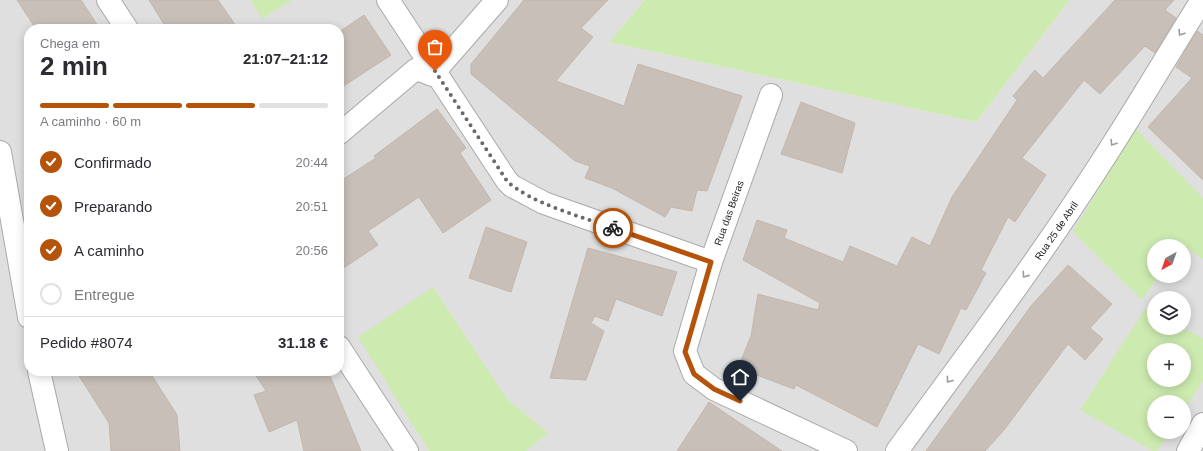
<!DOCTYPE html>
<html lang="pt">
<head>
<meta charset="utf-8">
<style>
  :root { --surface:#fff; --page:#f7f7f7; --text:#2b2b33; --muted:#7c7c81; --line:#e1e1e2; --accent:#b45309 }
  body { margin:0; font-family:Helvetica,sans-serif; background:var(--page); color:var(--text); height:100vh; display:flex; flex-direction:column; font-size:15px; white-space:nowrap }
  * { box-sizing:border-box; margin:0 }
  p { font-size:13px; color:var(--muted) }
  .icon { flex:none; width:22px; height:22px; fill:none; stroke:currentColor; stroke-width:2; stroke-linecap:round; stroke-linejoin:round }
  .map { position:relative; flex:1; overflow:hidden }
  .panel { position:absolute; left:24px; top:24px; width:320px; height:352px; display:flex; flex-direction:column; background:var(--surface); border-radius:16px; box-shadow:0 2px 10px #0003 }
  .panel>* { flex:none }
  .needle { width:26px; rotate:220deg }
  .fabs { position:absolute; left:1147px; top:239px; display:grid; gap:8px }
  .fabs a { display:grid; place-items:center; width:44px; height:44px; border-radius:50%; background:var(--surface); box-shadow:0 2px 10px #0003; font-size:20px }
  .pin { position:absolute; display:grid; place-items:center; width:34px; height:34px; color:#fff; margin:-41px -17px; border-radius:50% 50% 50% 0; rotate:-45deg; box-shadow:0 0 4px #0007 }
  .pin .icon { rotate:45deg }
  .courier { position:absolute; display:grid; place-items:center; width:40px; height:40px; margin:-20px; border:3px solid #b45309; border-radius:50%; background:#fff; color:#222; box-shadow:0 1px 5px #0007 }
  .summary em { font-style:normal; font-weight:700 }
  .summary div { display:flex; flex-direction:column-reverse }
  .summary { display:flex; align-items:center; justify-content:space-between; height:68px; padding:0 16px }
  h1 { font-size:26px; font-weight:700; line-height:30px }
  .bar { display:grid; grid-template-columns:repeat(4,1fr); gap:6px 4px; align-content:center; height:48px; padding:0 16px }
  .bar i { height:5px; border-radius:3px; background:var(--line) }
  .bar .on { background:var(--accent) }
  .bar p { grid-column:span 4 }
  .line { display:flex; align-items:center; gap:10px; padding:0 16px; border-top:1px solid var(--line) }
  .line div { flex:1 }
  ol { padding:0 16px; list-style:none }
  li { display:flex; align-items:center; gap:12px; height:44px }
  li p { margin-inline-start:auto }
  li .icon { padding:4px; border-radius:50%; background:var(--accent); color:#fff; stroke-width:4 }
  li:last-child { color:var(--muted) }
  li i { width:22px; height:22px; border:2px solid var(--line); border-radius:50% }
  .map>svg:first-child { display:block }
  .residential { fill:#e0dfdf; fill-rule:evenodd }
  .grass { fill:#cdebb0; fill-rule:evenodd }
  .building { fill:#c7bfb8; stroke:#c4b6ab }
  .lines { fill:none; stroke-linecap:round; stroke-linejoin:round }
  .pedestrian-casing { stroke:#a9a9a9; stroke-width:23 }
  .minor-casing { stroke:#a9a9a9; stroke-width:24 }
  .pedestrian { stroke:#fff; stroke-width:21 }
  .minor { stroke:#fff; stroke-width:22 }
  .oneway { stroke:#9c9c9c }
  .done { stroke:#6b6a68; stroke-width:4; stroke-dasharray:0 7.2 }
  .route { stroke:#b45309; stroke-width:5 }
  .labels { text-anchor:middle; dominant-baseline:central; stroke-width:4; stroke-linejoin:round; paint-order:stroke }
  .street-label { font-size:10px; fill:#222; stroke:#fff }
</style>
</head>
<body>
<div class="map">
<svg width="1203" height="451" viewBox="0 0 1203 451">
  <rect width="100%" height="100%" fill="#f2efe9"/>
  <!-- residential -->
  <path class="residential" d="M 0,0 L 645,0 L 609,42 L 976,122 L 1070,0 L 1203,0 L 1203,451 L 0,451 ZM 29,29 L 339,29 L 339,371 L 29,371 ZM 1154,246 L 1184,246 L 1184,276 L 1154,276 ZM 1154,298 L 1184,298 L 1184,328 L 1154,328 ZM 1154,350 L 1184,350 L 1184,380 L 1154,380 ZM 1154,402 L 1184,402 L 1184,432 L 1154,432 Z"/>
  <!-- grass -->
  <g class="grass">
    <path d="M 251,0 L 292,0 L 262,19 Z"/>
    <path d="M 645,0 L 1070,0 L 976,122 L 609,42 Z"/>
    <path d="M 1135,128 L 1203,198 L 1203,259 L 1179,243 L 1177,246 L 1154,246 L 1154,276 L 1158,276 L 1142,300 L 1073,232 Z"/>
    <path d="M 433,287 L 507,399 L 548,433 L 526,451 L 429,451 L 358,337 Z"/>
    <path d="M 1145,309 L 1154,313 L 1154,328 L 1183,328 L 1203,338 L 1203,381 L 1184,410 L 1184,402 L 1154,402 L 1154,432 L 1170,432 L 1157,451 L 1153,451 L 1080,410 ZM 1154,350 L 1184,350 L 1184,380 L 1154,380 Z"/>
  </g>
  <!-- building -->
  <g class="building">
    <path d="M 17,0 L 81,0 L 100,29 L 36,29 Z"/>
    <path d="M 149,0 L 218,0 L 238,29 L 167,29 Z"/>
    <path d="M 524,0 L 608,0 L 581,28 L 593,37 L 556,81 L 624,106 L 638,64 L 742,96 L 707,191 L 697,190 L 692,211 L 671,207 L 665,217 L 612,188 L 585,178 L 590,166 L 575,161 L 471,74 L 471,64 Z"/>
    <path d="M 1115,0 L 1174,0 L 1165,10 L 1176,18 L 1155,53 L 1145,46 L 1100,94 L 1084,80 L 1022,158 L 1046,175 L 1015,222 L 1008,217 L 981,270 L 986,273 L 966,310 L 961,308 L 939,354 L 918,344 L 877,427 L 796,385 L 794,389 L 738,368 L 751,336 L 758,294 L 818,310 L 820,303 L 743,260 L 757,220 L 787,230 L 784,238 L 843,262 L 850,246 L 897,266 L 912,237 L 930,246 L 952,197 L 1017,100 L 1013,96 L 1035,70 L 1043,78 Z"/>
    <path d="M 364,15 L 391,55 L 339,89 L 339,32 Z"/>
    <path d="M 1197,31 L 1203,35 L 1203,180 L 1148,127 L 1192,78 L 1176,67 Z"/>
    <path d="M 801,102 L 855,123 L 842,173 L 781,154 Z"/>
    <path d="M 437,109 L 466,148 L 460,153 L 491,200 L 443,233 L 419,197 L 368,231 L 378,245 L 339,271 L 339,182 L 376,158 L 374,156 Z"/>
    <path d="M 486,227 L 527,242 L 511,292 L 469,278 Z"/>
    <path d="M 588,248 L 677,272 L 662,316 L 616,299 L 608,321 L 595,316 L 591,323 L 604,331 L 586,380 L 550,378 Z"/>
    <path d="M 1068,265 L 1112,304 L 1090,328 L 1103,339 L 1085,360 L 1068,344 L 1004,430 L 985,451 L 926,451 L 1031,306 Z"/>
    <path d="M 76,371 L 149,371 L 177,415 L 180,451 L 111,451 L 109,423 Z"/>
    <path d="M 253,371 L 328,371 L 361,451 L 304,451 L 297,420 L 269,432 L 254,395 L 266,391 Z"/>
    <path d="M 709,402 L 734,419 L 782,451 L 677,451 Z"/>
  </g>
  <g class="lines">
    <!-- pedestrian casing -->
    <g class="pedestrian-casing">
      <path id="pedestrian" d="M 339,134 L 416,69 L 431,75 L 435,71"/>
    </g>
    <!-- minor casing -->
    <g class="minor-casing">
      <g id="minor">
        <path d="M 108,0 L 127,29"/>
        <path d="M 388,0 L 507,181 L 512,186 L 544,203 L 711,262"/>
        <path d="M 435,71 L 497,0"/>
        <path d="M 771,95 L 711,262 L 685,351 L 694,374 L 714,389 L 846,451"/>
        <path d="M 0,152 L 29,317"/>
        <path d="M 339,347 L 407,451"/>
        <path d="M 39,371 L 57,451"/>
        <path id="s1" d="M 897,451 C 964,359 1033,268 1095,172 C 1132,116 1166,57 1202,0"/>
        <path d="M 1188,451 L 1203,424"/>
      </g>
    </g>
    <!-- pedestrian -->
    <use href="#pedestrian" class="pedestrian"/>
    <!-- minor -->
    <use href="#minor" class="minor"/>
  </g>
  <!-- one-way arrows -->
  <defs><path id="oneway-chevron" d="M-2-3.5L2.5 0L-2 3.5" fill="none" stroke-width="1.6" stroke-linecap="round" stroke-linejoin="round"/></defs>
  <g class="oneway">
    <use href="#oneway-chevron" transform="translate(1181 33) rotate(122)"/>
    <use href="#oneway-chevron" transform="translate(1113 143) rotate(122)"/>
    <use href="#oneway-chevron" transform="translate(1025 275) rotate(125)"/>
    <use href="#oneway-chevron" transform="translate(949 380) rotate(126)"/>
  </g>
  <g class="lines">
    <!-- done -->
    <path class="done" d="M 435,71 L 507,181 C 530,203 582,217 613,228"/>
    <!-- route -->
    <path class="route" d="M 613,228 L 711,262 L 685,352 L 694,374 L 714,389 L 740,401"/>
  </g>
  <g class="labels">
    <!-- street labels -->
    <g class="street-label">
      <text transform="translate(729 213) rotate(-70)">Rua das Beiras</text>
      <text stroke="none"><textPath href="#s1" startOffset="272">Rua 25 de Abril</textPath></text>
    </g>
  </g>
</svg>
<div class="fabs">
<a><svg class="needle" viewBox="-14 -14 28 28"><path d="M0-13l5 13h-10z" fill="#e53935"/><path d="M0 13l5-13h-10z" fill="#7c7c81"/></svg></a>
<a><svg class="icon" aria-label="layers" viewBox="0 0 24 24"><path d="M12 4l9 5-9 5-9-5zM3 14l9 5 9-5"/></svg></a>
<a>+</a>
<a>−</a>
</div>
<div class="pin" style="left:435px;top:71px;background:#ea580c"><svg class="icon" aria-label="bag" viewBox="0 0 24 24"><path d="M5 8h14l-1 12H6zM9 8a3 3 0 0 1 6 0"/></svg></div>
<div class="pin" style="left:740px;top:401px;background:#1f2937"><svg class="icon" aria-label="home" viewBox="0 0 24 24"><path d="M3 11l9-7 9 7M6 9v11h12V9"/></svg></div>
<div class="courier" style="left:613px;top:228px"><svg class="icon" aria-label="bike" viewBox="0 0 24 24"><circle cx="6" cy="16" r="4"/><circle cx="18" cy="16" r="4"/><path d="M6 16l4-8h5l3 8M10 8l3 8H6M13 5h3"/></svg></div>
<section class="panel">
<div class="summary"><div><h1>2 min</h1><p>Chega em</p></div><em>21:07–21:12</em></div>
<div class="bar"><i class="on"></i><i class="on"></i><i class="on"></i><i></i><p>A caminho · 60 m</p></div>
<ol>
<li><svg class="icon" aria-label="check" viewBox="0 0 24 24"><path d="M5 12l5 5 9-10"/></svg>Confirmado<p>20:44</p></li>
<li><svg class="icon" aria-label="check" viewBox="0 0 24 24"><path d="M5 12l5 5 9-10"/></svg>Preparando<p>20:51</p></li>
<li><svg class="icon" aria-label="check" viewBox="0 0 24 24"><path d="M5 12l5 5 9-10"/></svg>A caminho<p>20:56</p></li>
<li><i></i>Entregue</li>
</ol>
<div class="line" style="height:52px"><div>Pedido #8074</div><b>31.18 €</b></div>
</section>
</div>
</body>
</html>
